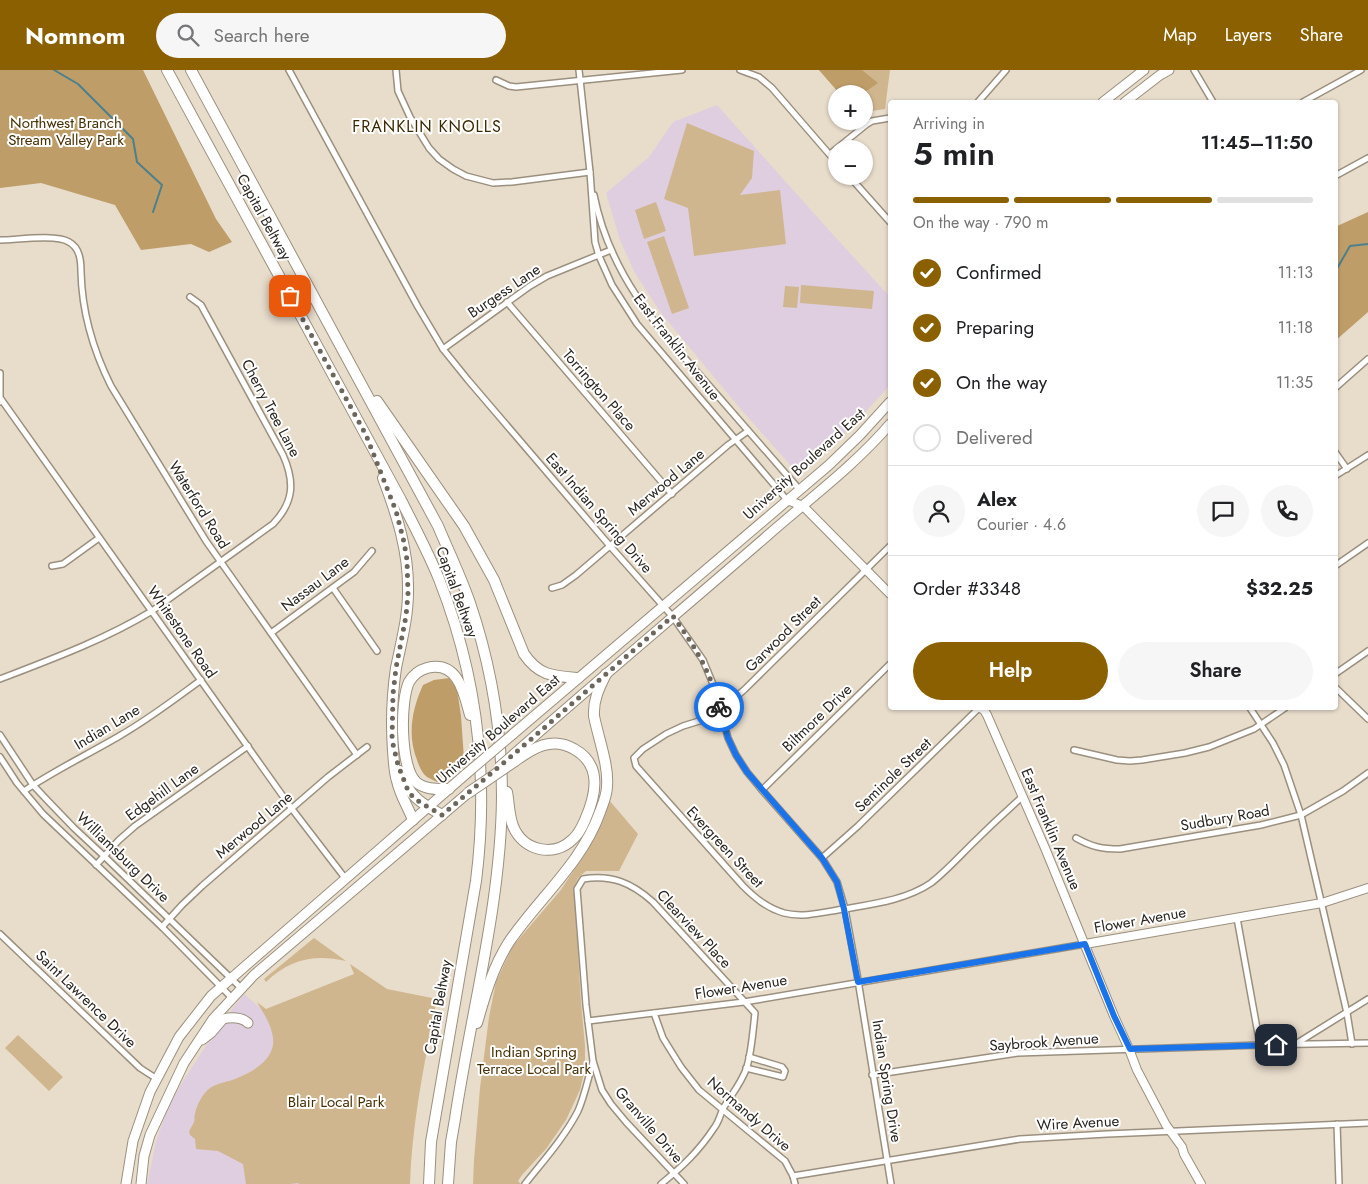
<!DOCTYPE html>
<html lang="en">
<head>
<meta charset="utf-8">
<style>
  :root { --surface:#fff; --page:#f6f6f6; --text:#202124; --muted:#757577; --line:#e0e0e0; --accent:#8a6001 }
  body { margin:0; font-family:Jost,sans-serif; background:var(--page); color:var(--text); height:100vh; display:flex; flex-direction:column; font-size:19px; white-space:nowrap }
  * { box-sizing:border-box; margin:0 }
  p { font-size:16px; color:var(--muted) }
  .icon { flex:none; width:28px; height:28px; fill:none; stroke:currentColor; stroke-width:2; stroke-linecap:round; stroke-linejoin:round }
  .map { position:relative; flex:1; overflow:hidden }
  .side { position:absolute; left:888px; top:30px; width:450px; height:610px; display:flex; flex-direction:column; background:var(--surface); border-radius:5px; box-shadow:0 1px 4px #0004 }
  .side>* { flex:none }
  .buttons { position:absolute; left:828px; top:15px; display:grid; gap:10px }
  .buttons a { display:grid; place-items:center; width:45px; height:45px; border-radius:50%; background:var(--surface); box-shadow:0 1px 4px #0004; font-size:25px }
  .pin { position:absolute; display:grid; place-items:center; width:42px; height:42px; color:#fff; margin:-21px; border-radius:10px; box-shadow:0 2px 8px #0006 }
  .courier { position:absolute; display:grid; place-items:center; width:50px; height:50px; margin:-25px; border:4px solid #1a73e8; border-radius:50%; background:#fff; color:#222; box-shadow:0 1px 6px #0007 }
  .headline em { font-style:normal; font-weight:600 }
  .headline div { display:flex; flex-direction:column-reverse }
  .headline { display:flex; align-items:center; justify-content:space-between; height:85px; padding:0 25px }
  h1 { font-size:32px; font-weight:600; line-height:38px }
  .bar { display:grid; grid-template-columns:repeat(4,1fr); gap:8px 5px; align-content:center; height:60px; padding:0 25px }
  .bar i { height:6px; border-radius:4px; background:var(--line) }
  .bar .current { background:var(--accent) }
  .bar p { grid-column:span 4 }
  .line { display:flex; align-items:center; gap:12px; padding:0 25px; border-top:1px solid var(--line) }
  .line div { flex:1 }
  .round { display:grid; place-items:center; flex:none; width:52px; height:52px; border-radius:26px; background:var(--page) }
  ol { padding:0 25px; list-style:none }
  li { display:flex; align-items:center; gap:15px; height:55px }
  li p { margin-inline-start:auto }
  li .icon { padding:5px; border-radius:50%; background:var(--accent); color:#fff; stroke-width:4 }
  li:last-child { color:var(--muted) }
  li i { width:28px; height:28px; border:2px solid var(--line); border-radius:50% }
  .cta { display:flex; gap:10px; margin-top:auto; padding:10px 25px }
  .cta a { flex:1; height:58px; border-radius:30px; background:var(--accent); color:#fff; font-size:20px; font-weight:600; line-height:58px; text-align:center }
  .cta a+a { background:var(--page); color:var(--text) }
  header { display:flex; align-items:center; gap:30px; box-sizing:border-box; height:70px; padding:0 25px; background:var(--accent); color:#fff }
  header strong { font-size:24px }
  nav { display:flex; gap:28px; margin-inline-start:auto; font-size:18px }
  .search { width:350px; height:45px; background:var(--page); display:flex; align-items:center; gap:12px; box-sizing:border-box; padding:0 18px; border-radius:28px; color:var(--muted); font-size:19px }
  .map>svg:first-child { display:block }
  .education { fill:#dfcedf }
  .green { fill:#d0b68e }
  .forest { fill:#be9d68 }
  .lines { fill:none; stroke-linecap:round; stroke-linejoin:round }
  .stream { stroke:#4d808c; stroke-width:2 }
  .street-casing { stroke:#9b907f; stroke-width:8 }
  .secondary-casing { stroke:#9b907f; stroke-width:10 }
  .primary-casing { stroke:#9b907f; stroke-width:11 }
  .highway-casing { stroke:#9b907f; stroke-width:12 }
  .street { stroke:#fff; stroke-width:5 }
  .secondary { stroke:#fff; stroke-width:8 }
  .primary { stroke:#fff; stroke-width:9 }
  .highway { stroke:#fff; stroke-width:10 }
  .primary-bridge-casing { stroke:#9b907f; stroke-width:11; stroke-linecap:butt }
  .highway-bridge-casing { stroke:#9b907f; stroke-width:12; stroke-linecap:butt }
  .primary-bridge { stroke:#fff; stroke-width:9 }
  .highway-bridge { stroke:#fff; stroke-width:10 }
  .done { stroke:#6d665c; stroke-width:5; stroke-dasharray:0 9 }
  .route { stroke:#1a73e8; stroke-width:6 }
  .labels { text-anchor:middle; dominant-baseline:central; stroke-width:4; stroke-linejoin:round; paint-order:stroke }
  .park-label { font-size:15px; fill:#473002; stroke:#fff }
  .street-label { font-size:15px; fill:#2b2620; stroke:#fff }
  .neighbourhood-label { font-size:16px; letter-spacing:1px; fill:#3d2801; stroke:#fff }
</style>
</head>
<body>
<header>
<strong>Nomnom</strong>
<div class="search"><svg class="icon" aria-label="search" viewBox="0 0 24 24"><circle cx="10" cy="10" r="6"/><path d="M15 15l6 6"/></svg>Search here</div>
<nav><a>Map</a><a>Layers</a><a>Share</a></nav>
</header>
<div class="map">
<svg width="1368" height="1114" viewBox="0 0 1368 1114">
  <rect width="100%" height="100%" fill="#e8dccb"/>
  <!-- education -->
  <g class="education">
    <path d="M 717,35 L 827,158 L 890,227 L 890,315 L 860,348 L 829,378 L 803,399 L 793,398 L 739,337 L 661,243 L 635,203 L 620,170 L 606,123 L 649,87 L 673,52 Z"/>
    <path d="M 244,924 L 264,941 L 401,1114 L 147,1114 L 156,1072 L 166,1043 L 180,1016 L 218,957 Z"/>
  </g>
  <!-- green -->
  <g class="green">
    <path d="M 819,0 L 890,0 L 885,39 L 872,41 L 864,45 L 864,24 L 840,24 Z"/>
    <path d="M 687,53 L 754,81 L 752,108 L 740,125 L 780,120 L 786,174 L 694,186 L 688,138 L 664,129 Z"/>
    <path d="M 656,132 L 666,161 L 644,169 L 635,140 Z"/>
    <path d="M 664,166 L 689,238 L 672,244 L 647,172 Z"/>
    <path d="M 801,215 L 874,221 L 872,239 L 800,233 Z"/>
    <path d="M 785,216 L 799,217 L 797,238 L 783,237 Z"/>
    <path d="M 609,730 L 638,764 L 619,801 L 586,801 L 578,808 L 574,818 L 581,932 L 585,976 L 585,998 L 580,1020 L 566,1050 L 546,1079 L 522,1105 L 518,1111 L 521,1114 L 473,1114 L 474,1090 L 480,1018 L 489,947 L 496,912 L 512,877 L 560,821 L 587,781 L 604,748 Z"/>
    <path d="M 314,868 L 346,891 C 314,884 290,889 266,912 L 264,909 Z"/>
    <path d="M 350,894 L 387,919 L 437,929 C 425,990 412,1052 410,1114 L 299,1114 L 298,1113 L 290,1114 L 246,1114 L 243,1094 L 218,1081 L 196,1079 L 195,1069 L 190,1065 L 189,1062 C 190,1058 193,1055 194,1052 C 195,1049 194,1046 195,1044 C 196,1036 203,1023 210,1018 C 217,1013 228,1012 235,1009 C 255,1001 279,987 272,963 C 270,952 262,941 257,932 L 266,939 L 354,904 Z"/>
    <path d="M 18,965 L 63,1007 L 49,1021 L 5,978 Z"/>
  </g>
  <!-- forest -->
  <g class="forest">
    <path d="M 0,0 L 143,0 L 216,149 L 232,172 L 209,182 L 191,174 L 141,180 L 115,135 L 41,113 L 0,118 Z"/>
    <path d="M 819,0 L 862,0 L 878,13 L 862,24 L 840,24 Z"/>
    <path d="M 1368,142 L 1368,242 L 1335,271 L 1335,157 Z"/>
    <path d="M 449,608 L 457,619 L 461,646 L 464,689 L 437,712 C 434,710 430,709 427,707 C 422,703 419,696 417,690 C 407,665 412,639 423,615 L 434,610 Z"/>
  </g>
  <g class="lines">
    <!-- stream -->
    <g class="stream">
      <path d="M 54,0 L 78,14 L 133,69 L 137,92 L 162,115 L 153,142"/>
      <path d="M 1335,202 L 1350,176 L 1368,174"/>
    </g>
    <!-- street casing -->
    <g class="street-casing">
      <g id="street">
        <path d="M 289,0 L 418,237 L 443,279 L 468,310 L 610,476 L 673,547 L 703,590 L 715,619 L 728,668 L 736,685 L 747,702 L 762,720 L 822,788 L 837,812 L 845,839 L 857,904 L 891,1114"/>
        <path d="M 396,0 L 398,21 L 410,47 L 429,78 L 439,89 L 453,99 L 466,106 L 493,113 L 512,112 L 590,102"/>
        <path d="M 579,0 L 590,102 L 595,172 L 599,186 L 612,215 L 637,254 L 787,430"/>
        <path d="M 740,0 L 759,7 L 772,18 L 836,92"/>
        <path d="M 1194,0 L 1213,32"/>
        <path d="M 496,10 L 509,16 L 516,17 L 682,0"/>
        <path d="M 978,32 L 1006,0"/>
        <path d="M 1303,32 L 1361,0"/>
        <path d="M 830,84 L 867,54 L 872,51 L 890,48"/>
        <path d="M 849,106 L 890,152"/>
        <path d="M 1335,106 L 1368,88"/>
        <path d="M 594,125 C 610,206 659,259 711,318 C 741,352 770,386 799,419"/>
        <path d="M 0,170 C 16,170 55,164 69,172 C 80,178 81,191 81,202 C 82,243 93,280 111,316 L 206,471 L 357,685"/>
        <path d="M 507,232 L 672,424"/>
        <path d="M 443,279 L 530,216 L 547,206 L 611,180"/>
        <path d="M 0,303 L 0,332"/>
        <path d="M 1335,318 L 1368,289"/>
        <path d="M 1,329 L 292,739 L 345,808"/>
        <path d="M 1335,382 L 1347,399"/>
        <path d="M 1335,406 L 1368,385"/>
        <path d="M 890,476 L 744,620 L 712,647 L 683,656 L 666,664 L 643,679 L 634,688 L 636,696 L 743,816 C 755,828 767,838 784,843 C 803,848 824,842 844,839 C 873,834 906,830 931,813 C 945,802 957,789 970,776 C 987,759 1004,743 1022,727"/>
        <path d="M 52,496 L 63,494 L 99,468"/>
        <path d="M 1335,496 L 1368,473"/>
        <path d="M 333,518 L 377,581"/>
        <path d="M 552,518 L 562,515 L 576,505 L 728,375 L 748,361"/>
        <path d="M 271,563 L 354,502 L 372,481"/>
        <path d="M 1335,604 L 1368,581"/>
        <path d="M 0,609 C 52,589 104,570 152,541 L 273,454 C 294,432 295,412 283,385 L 201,235 L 190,227"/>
        <path d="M 1335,617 L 1368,649"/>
        <path d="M 1250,638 L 1273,673 L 1284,695 L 1301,745 L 1347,943 L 1352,974"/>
        <path d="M 0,665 L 33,715 L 48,731 L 74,758 L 104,786 L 241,918"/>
        <path d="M 1074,680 L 1117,690 L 1130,691 L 1142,690 L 1185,683 L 1209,677 L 1254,659 L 1285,638"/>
        <path d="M 0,687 L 17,713 L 43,744 L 162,857 L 232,928"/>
        <path d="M 762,720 L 890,594"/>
        <path d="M 24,721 C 55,700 89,684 121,665 C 149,649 175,629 201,610"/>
        <path d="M 1076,768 C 1092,777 1102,779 1120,779 L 1261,755 L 1301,745 L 1343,721 L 1368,703"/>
        <path d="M 822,788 L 858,756 L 979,638"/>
        <path d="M 96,795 L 119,770 L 135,756 L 248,676"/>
        <path d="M 1237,848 L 1260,975"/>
        <path d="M 162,857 L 182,835 L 202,816 L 328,707 L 367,677"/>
        <path d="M 0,864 L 140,998 L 157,1009"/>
        <path d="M 654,943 L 663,968 L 681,997 L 699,1020 L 785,1091 L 793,1106 L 795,1114"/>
        <path d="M 588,951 L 744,932 L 1085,874"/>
        <path d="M 1294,975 L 1368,929"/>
        <path d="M 746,998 L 783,1007 L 785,1001 L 782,997 L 749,987"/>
        <path d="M 872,1005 L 1018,983 L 1260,975 L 1368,973"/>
        <path d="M 1337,1054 L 1339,1114"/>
        <path d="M 793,1106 L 1020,1069 L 1107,1064 L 1368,1053"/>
        <path d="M 525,1114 C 544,1090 564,1068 578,1041 C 585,1025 588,1008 593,992"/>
        <path d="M 661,1114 C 682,1097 699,1081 714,1058 C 719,1052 720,1044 724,1037 C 732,1024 742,1012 747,997 C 752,979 753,960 755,943 L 653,832 C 632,813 611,804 583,809 L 577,819 L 586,935 L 593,991 L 602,1020 L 611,1034 L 626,1052 L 684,1114"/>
      </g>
    </g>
    <!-- secondary casing -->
    <g class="secondary-casing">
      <g id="secondary">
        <path d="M 787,430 L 803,436 L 890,524"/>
        <path d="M 980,638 L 984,640 L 987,645 L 1045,778 L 1114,946 L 1129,979 L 1137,1000 L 1166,1055 L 1182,1077 L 1184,1084 L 1201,1114"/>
        <path d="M 1085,874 L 1322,833 L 1368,818"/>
      </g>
    </g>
    <!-- primary casing -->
    <g class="primary-casing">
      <g id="primary">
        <path d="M 1103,32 L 1144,0"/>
        <path d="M 1125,32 L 1160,5 L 1169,0"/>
        <path d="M 513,664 L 829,395 L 860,365 L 890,332"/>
        <path d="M 514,684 C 598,610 683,539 767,466 C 809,429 854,396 890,354"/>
        <path d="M 202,970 L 211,963 L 223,949 C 231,947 242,947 248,953"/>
        <path d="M 126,1114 L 133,1071 L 150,1022 L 179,967 L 211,926 L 466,704"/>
        <path d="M 141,1114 L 144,1086 L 150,1065 L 184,993 L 213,949 L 254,905 L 468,723"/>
      </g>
    </g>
    <!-- highway casing -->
    <g class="highway-casing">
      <g id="highway">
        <path d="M 167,0 L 401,430 C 414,456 428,482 439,509 C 477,605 489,708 476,811 L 431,1072 L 429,1114"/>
        <path d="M 191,0 L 438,456 C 449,482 461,507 470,533 C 491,595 502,661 502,727 C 501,835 471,942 455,1049 L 451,1072 L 448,1114"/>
        <path d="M 377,331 L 464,456 L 494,510 L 524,584 C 539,606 553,606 578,608"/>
        <path d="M 383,408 C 397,445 409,482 408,522 C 408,548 401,573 396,598 C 392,625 391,653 393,681 C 394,691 394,702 397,711 C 400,725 408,737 413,750"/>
        <path d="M 400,701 C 408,725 420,733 442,745"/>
        <path d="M 449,719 C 438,719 425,720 416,712 C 400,697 400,631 409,612 C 413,605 420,600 427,598 C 458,590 464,623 470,645"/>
        <path d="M 507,722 C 509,733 509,746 513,756 C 523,781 554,788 573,769 C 579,764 582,757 585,750 C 596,725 603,695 574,679 C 552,666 533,678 515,691"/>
        <path d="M 477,953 C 485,925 493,897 509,872 C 539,828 582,793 600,742 C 603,734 607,725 607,716 C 609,696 598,667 594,646 C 593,630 599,618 606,604"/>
      </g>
    </g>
    <!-- street -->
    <use href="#street" class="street"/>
    <!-- secondary -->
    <use href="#secondary" class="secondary"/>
    <!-- primary -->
    <use href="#primary" class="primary"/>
    <!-- highway -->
    <use href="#highway" class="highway"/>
    <!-- primary-bridge casing -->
    <g class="primary-bridge-casing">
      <g id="primary-bridge">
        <path d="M 499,697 L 514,684"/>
        <path d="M 466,704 L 513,664"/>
      </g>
    </g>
    <!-- highway-bridge casing -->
    <g class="highway-bridge-casing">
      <path id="highway-bridge" d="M 468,723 L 515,691"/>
    </g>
    <!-- primary-bridge -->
    <use href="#primary-bridge" class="primary-bridge"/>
    <!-- highway-bridge -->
    <use href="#highway-bridge" class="highway-bridge"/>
  </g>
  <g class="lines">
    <!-- done -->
    <path class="done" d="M 290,226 L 366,365 L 396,441 L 404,472 L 407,490 L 408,524 L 406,546 L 396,598 L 393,624 L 392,670 L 398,695 L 407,718 L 412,726 L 421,733 L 442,745 L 514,684 L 673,546 C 694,576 711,601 719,637"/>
    <!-- route -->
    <path class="route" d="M 719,637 L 728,668 L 736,685 L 747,702 L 822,788 L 837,812 L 844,839 L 858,912 L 1085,874 L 1114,946 L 1130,979 L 1276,975"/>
  </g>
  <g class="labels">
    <!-- park labels -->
    <g class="park-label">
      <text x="66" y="53">Northwest Branch<tspan x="66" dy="17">Stream Valley Park</tspan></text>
      <text x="534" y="982">Indian Spring<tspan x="534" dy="17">Terrace Local Park</tspan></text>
      <text x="336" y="1032">Blair Local Park</text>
    </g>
    <!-- street labels -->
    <g class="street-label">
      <text transform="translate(264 147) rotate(61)">Capital Beltway</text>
      <text transform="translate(504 221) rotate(-34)">Burgess Lane</text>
      <text transform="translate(677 277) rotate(52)">East Franklin Avenue</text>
      <text transform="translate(599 320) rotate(49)">Torrington Place</text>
      <text transform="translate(271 338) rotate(62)">Cherry Tree Lane</text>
      <text transform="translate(804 394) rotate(-42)">University Boulevard East</text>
      <text transform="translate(666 412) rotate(-40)">Merwood Lane</text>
      <text transform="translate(199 435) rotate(58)">Waterford Road</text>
      <text transform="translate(599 443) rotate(49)">East Indian Spring Drive</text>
      <text transform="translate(315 514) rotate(-37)">Nassau Lane</text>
      <text transform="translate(457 522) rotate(70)">Capital Beltway</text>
      <text transform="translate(182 562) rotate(55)">Whitestone Road</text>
      <text transform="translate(783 564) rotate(-45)">Garwood Street</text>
      <text transform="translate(817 648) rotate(-44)">Biltmore Drive</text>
      <text transform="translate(107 657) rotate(-31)">Indian Lane</text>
      <text transform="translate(498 659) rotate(-41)">University Boulevard East</text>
      <text transform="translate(893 705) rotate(-44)">Seminole Street</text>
      <text transform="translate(162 722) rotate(-36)">Edgehill Lane</text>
      <text transform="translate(1225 748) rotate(-10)">Sudbury Road</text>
      <text transform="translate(254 755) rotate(-40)">Merwood Lane</text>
      <text transform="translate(1051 759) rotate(67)">East Franklin Avenue</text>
      <text transform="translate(725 777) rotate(47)">Evergreen Street</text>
      <text transform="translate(123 787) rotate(44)">Williamsburg Drive</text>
      <text transform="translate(1140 850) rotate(-10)">Flower Avenue</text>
      <text transform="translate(694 859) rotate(47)">Clearview Place</text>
      <text transform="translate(741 917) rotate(-9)">Flower Avenue</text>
      <text transform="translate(86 929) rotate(44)">Saint Lawrence Drive</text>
      <text transform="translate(438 937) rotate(-80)">Capital Beltway</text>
      <text transform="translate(1044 972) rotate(-4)">Saybrook Avenue</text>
      <text transform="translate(887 1011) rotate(81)">Indian Spring Drive</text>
      <text transform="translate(749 1044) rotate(41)">Normandy Drive</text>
      <text transform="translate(1078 1053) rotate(-3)">Wire Avenue</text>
      <text transform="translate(649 1055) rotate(49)">Granville Drive</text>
    </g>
    <!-- neighbourhood labels -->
    <g class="neighbourhood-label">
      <text x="427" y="56">FRANKLIN KNOLLS</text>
    </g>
  </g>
</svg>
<div class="buttons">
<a>+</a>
<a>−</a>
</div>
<div class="pin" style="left:290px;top:226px;background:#ea580c"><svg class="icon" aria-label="bag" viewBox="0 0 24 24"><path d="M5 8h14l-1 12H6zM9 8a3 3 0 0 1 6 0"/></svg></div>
<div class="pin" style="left:1276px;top:975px;background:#1f2937"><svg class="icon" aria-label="home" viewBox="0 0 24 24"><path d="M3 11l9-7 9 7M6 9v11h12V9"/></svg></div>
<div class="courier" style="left:719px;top:637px"><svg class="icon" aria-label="bike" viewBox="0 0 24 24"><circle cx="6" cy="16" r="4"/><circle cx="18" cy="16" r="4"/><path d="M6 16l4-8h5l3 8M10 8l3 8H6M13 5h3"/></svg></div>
<section class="side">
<div class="headline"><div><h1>5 min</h1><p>Arriving in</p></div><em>11:45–11:50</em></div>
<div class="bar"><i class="current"></i><i class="current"></i><i class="current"></i><i></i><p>On the way · 790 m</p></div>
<ol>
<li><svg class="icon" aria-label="check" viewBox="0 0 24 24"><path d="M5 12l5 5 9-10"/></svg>Confirmed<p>11:13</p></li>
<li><svg class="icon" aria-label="check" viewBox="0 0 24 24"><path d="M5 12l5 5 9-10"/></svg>Preparing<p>11:18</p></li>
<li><svg class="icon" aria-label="check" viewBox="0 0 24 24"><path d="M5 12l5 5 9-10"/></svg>On the way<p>11:35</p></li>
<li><i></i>Delivered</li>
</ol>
<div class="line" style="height:90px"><a class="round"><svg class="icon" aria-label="person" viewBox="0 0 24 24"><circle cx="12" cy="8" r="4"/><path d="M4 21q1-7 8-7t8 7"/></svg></a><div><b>Alex</b><p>Courier · 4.6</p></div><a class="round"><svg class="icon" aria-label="chat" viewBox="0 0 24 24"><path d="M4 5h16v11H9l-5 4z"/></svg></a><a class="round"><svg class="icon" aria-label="phone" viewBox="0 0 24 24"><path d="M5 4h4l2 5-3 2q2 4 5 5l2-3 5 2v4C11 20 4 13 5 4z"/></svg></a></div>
<div class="line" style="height:65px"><div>Order #3348</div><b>$32.25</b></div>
<div class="cta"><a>Help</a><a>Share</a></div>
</section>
</div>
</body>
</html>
